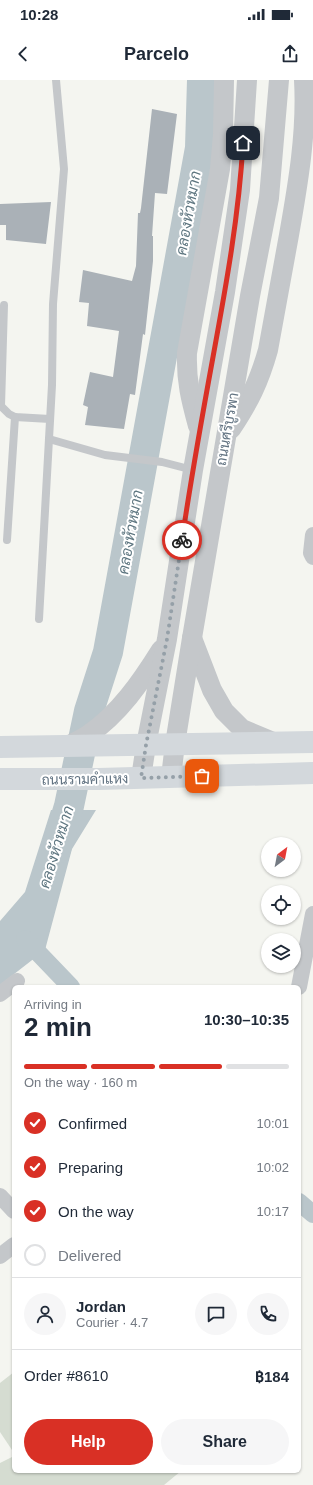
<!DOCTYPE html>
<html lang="en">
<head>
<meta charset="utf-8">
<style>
  :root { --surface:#fff; --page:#f6f6f7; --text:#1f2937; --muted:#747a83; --line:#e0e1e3; --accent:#d93025 }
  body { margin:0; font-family:Helvetica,Sarabun,sans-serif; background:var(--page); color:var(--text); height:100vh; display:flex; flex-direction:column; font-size:15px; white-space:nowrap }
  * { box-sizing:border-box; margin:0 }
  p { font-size:13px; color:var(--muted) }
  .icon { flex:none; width:22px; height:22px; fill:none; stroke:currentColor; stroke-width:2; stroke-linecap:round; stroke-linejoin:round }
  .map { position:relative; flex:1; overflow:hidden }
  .side { position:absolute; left:12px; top:905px; width:289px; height:488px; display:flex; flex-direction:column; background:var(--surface); border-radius:6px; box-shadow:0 1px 3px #0004 }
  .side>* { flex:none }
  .needle { width:26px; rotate:32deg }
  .buttons { position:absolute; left:261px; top:757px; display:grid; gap:8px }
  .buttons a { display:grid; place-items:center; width:40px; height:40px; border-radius:50%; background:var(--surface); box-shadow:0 1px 3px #0004; font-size:20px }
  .pin { position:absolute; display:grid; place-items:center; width:34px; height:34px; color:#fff; margin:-17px; border-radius:8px; box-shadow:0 2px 6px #0006 }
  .courier { position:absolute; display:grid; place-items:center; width:40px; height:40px; margin:-20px; border:3px solid #d93025; border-radius:50%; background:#fff; color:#222; box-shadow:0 1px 5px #0007 }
  .summary em { font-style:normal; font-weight:700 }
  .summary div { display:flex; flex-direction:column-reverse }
  .summary { display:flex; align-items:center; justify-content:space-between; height:68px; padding:0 12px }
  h1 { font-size:26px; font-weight:700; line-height:30px }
  .bar { display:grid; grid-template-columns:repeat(4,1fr); gap:6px 4px; align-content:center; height:48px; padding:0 12px }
  .bar i { height:5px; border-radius:3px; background:var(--line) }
  .bar .active { background:var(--accent) }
  .bar p { grid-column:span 4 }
  .line { display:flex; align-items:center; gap:10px; padding:0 12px; border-top:1px solid var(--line) }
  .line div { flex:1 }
  .round { display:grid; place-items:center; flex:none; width:42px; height:42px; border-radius:21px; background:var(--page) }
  ol { padding:0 12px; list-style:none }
  li { display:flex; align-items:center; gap:12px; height:44px }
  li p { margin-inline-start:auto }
  li .icon { padding:4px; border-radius:50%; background:var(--accent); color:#fff; stroke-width:4 }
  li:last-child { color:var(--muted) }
  li i { width:22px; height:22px; border:2px solid var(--line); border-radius:50% }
  .action { display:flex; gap:8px; margin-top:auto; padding:8px 12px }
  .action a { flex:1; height:46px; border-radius:24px; background:var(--accent); color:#fff; font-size:16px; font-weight:700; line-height:46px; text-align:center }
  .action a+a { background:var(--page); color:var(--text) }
  .status { display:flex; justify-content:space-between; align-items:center; height:28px; padding:0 20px; background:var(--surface); direction:ltr }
  .status svg { height:11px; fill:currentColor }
  header { display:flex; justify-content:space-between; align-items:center; height:52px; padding:0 12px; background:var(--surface); font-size:18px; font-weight:700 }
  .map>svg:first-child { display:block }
  .green { fill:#d5dcd1 }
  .water { fill:#bac6cb }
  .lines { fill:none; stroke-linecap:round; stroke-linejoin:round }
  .canal { stroke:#bac6cb; stroke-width:18 }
  .river { stroke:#bac6cb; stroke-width:30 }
  .building { fill:#aab1b7 }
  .service { stroke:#c4c7ca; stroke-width:8 }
  .minor { stroke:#c4c7ca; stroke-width:16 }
  .tertiary { stroke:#c4c7ca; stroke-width:20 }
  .primary { stroke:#d3d8dc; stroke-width:22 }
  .done { stroke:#95a0a8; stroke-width:4; stroke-dasharray:0 7.2 }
  .route { stroke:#d93025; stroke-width:5 }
  .labels { text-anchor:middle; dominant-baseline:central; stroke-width:4; stroke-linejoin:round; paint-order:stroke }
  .street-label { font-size:14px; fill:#627382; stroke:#fff }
  .water-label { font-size:15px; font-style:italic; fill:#5e7680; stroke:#fff }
</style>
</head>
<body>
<div class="status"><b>10:28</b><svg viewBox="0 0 49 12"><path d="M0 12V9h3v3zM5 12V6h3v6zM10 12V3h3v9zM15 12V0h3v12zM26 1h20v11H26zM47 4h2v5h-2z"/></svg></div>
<header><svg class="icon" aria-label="back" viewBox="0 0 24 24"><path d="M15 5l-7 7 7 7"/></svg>Parcelo<svg class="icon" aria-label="share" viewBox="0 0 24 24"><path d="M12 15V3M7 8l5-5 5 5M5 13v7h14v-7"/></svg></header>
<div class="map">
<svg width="313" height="1405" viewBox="0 0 313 1405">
  <rect width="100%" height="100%" fill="#f4f5f0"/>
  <!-- green -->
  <g class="green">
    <path d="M 14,1292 L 14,1373 L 0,1352 L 0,1303 Z"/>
    <path d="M 14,1376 L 14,1391 L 181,1391 L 164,1405 L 0,1405 L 0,1383 Z"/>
  </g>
  <!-- water -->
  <path class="water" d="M 51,730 L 96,730 L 72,769 L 45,870 L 0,905 L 0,841 L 25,812 Z"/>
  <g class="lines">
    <!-- canal -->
    <g class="canal">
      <path d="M 25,859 L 71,907"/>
      <path d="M 299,1122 L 313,1134"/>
    </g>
    <!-- river -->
    <path class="river" d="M 56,769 L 69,726 L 89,631 L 108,572 L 200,68 L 202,0"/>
  </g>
  <!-- building -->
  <g class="building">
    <path d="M 152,29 L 177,34 L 167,114 L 155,113 L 152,156 L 153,156 L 153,181 L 145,255 L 143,254 L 135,315 L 130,314 L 124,349 L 85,345 L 88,327 L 83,325 L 90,292 L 113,297 L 119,251 L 87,246 L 89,223 L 79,222 L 83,190 L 132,201 L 136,186 L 138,133 L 140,133 L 141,128 Z"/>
    <path d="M 51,122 L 46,164 L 6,160 L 6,145 L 0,145 L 0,124 Z"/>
  </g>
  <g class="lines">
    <!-- service -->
    <g class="service">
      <path d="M 4,225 L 1,326 L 9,334 L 15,337 L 50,339"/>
      <path d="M 49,359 L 105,375 L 162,382 L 193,390"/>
      <path d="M 7,460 L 15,337"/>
      <path d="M 39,539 L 52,305 L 53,224 L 64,89 L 56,0"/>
    </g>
    <!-- minor -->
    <g class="minor">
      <path d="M 313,455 L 311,473 L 313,477"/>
      <path d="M 299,907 L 313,834"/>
      <path d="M 0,914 L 17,901"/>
      <path d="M 0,1116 L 14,1131"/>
      <path d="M 0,1176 L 14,1165"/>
    </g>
    <!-- tertiary -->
    <g class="tertiary">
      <path d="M 198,346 C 191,320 186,301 187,273 L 220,89 L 223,55 L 224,0"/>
      <path d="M 231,349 C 249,322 259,302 268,270 C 275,231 282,193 289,155 C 298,104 307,52 304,0"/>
      <path d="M 192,558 L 212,610 L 224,631 L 242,649 L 273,662"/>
      <path d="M 66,667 C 73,663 81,660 88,655 C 119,634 141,602 161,570"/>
      <path d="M 171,697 L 175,664 L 192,558 L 250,216 L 269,118 L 279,0"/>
      <path d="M 141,698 L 146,665 L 167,559 L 193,390 L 225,212 L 240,110 L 247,0"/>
    </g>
    <!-- primary -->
    <g class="primary">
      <path d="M 0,667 L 313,662"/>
      <path d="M 0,699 L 99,699 L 313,693"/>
    </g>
  </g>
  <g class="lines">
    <!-- done -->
    <path class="done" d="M 182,460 L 167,559 L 146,665 L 141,698 L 202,696"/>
    <!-- route -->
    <path class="route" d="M 182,460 C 191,398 202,337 213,277 C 226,206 239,135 243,63"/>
  </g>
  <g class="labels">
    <!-- street labels -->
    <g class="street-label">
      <text transform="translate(227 349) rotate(-80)">ถนนศรีบูรพา</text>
      <text transform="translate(85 699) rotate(-1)">ถนนรามคำแหง</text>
    </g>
    <!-- water labels -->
    <g class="water-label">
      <text transform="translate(188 133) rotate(-80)">คลองหัวหมาก</text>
      <text transform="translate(130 452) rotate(-80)">คลองหัวหมาก</text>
      <text transform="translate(56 767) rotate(-73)">คลองหัวหมาก</text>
    </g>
  </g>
</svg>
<div class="buttons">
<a><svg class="needle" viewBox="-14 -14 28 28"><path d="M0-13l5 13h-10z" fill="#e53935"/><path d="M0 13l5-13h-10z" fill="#747a83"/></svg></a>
<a><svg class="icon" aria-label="locate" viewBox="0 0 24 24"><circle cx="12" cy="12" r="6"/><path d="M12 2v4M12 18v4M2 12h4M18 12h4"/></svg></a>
<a><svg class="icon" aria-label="layers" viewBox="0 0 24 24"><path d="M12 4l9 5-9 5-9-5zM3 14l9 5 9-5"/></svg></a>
</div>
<div class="pin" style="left:202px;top:696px;background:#ea580c"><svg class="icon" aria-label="bag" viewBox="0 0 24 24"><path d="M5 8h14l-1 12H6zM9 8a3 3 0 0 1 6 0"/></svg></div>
<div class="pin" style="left:243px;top:63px;background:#1f2937"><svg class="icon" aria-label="home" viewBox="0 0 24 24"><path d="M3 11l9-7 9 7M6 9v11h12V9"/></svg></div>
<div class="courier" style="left:182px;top:460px"><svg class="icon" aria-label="bike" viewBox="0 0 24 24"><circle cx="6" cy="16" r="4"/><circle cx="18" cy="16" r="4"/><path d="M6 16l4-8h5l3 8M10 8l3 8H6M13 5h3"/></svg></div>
<section class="side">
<div class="summary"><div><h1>2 min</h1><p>Arriving in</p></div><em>10:30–10:35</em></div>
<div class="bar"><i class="active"></i><i class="active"></i><i class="active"></i><i></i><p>On the way · 160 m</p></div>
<ol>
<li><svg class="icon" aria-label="check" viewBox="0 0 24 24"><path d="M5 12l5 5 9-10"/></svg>Confirmed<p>10:01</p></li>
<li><svg class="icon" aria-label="check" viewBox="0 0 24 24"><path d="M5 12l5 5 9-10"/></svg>Preparing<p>10:02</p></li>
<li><svg class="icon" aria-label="check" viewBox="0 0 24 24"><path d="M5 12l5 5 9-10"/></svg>On the way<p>10:17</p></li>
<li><i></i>Delivered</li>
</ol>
<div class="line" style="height:72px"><a class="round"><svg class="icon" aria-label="person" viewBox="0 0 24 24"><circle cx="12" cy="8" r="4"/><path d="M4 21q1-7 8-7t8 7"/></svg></a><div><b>Jordan</b><p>Courier · 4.7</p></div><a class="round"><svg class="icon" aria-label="chat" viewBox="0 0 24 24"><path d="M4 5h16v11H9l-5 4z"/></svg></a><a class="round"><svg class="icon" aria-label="phone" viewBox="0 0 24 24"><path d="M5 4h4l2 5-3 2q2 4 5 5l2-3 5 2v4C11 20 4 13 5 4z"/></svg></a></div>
<div class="line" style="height:52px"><div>Order #8610</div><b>฿184</b></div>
<div class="action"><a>Help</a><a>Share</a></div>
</section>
</div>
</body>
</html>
